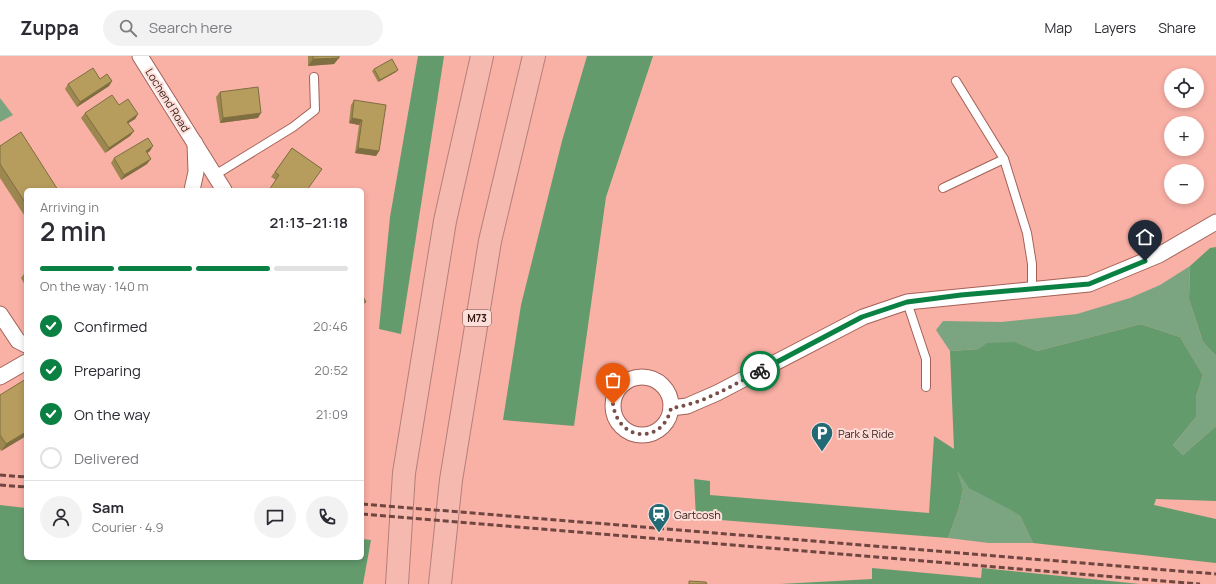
<!DOCTYPE html>
<html lang="en">
<head>
<meta charset="utf-8">
<style>
  :root { --surface:#fff; --page:#f2f2f3; --text:#2b2b33; --muted:#7c7c81; --line:#e1e1e2; --accent:#0b8043 }
  body { margin:0; font-family:Manrope,sans-serif; background:var(--page); color:var(--text); height:100vh; display:flex; flex-direction:column; font-size:15px; white-space:nowrap }
  * { box-sizing:border-box; margin:0 }
  p { font-size:13px; color:var(--muted) }
  .icon { flex:none; width:22px; height:22px; fill:none; stroke:currentColor; stroke-width:2; stroke-linecap:round; stroke-linejoin:round }
  .map { position:relative; flex:1; overflow:hidden }
  .drawer { position:absolute; left:24px; top:132px; width:340px; height:372px; display:flex; flex-direction:column; background:var(--surface); border-radius:6px; box-shadow:0 2px 6px #0003 }
  .drawer>* { flex:none }
  .buttons { position:absolute; left:1164px; top:12px; display:grid; gap:8px }
  .buttons a { display:grid; place-items:center; width:40px; height:40px; border-radius:50%; background:var(--surface); box-shadow:0 2px 6px #0003; font-size:20px }
  .pin { position:absolute; display:grid; place-items:center; width:34px; height:34px; color:#fff; margin:-41px -17px; border-radius:50% 50% 50% 0; rotate:-45deg; box-shadow:0 0 4px #0007 }
  .pin .icon { rotate:45deg }
  .courier { position:absolute; display:grid; place-items:center; width:40px; height:40px; margin:-20px; border:3px solid #0b8043; border-radius:50%; background:#fff; color:#222; box-shadow:0 1px 5px #0007 }
  .overview em { font-style:normal; font-weight:600 }
  .overview div { display:flex; flex-direction:column-reverse }
  .overview { display:flex; align-items:center; justify-content:space-between; height:68px; padding:0 16px }
  h1 { font-size:26px; font-weight:600; line-height:30px }
  .bar { display:grid; grid-template-columns:repeat(4,1fr); gap:6px 4px; align-content:center; height:48px; padding:0 16px }
  .bar i { height:5px; border-radius:3px; background:var(--line) }
  .bar .on { background:var(--accent) }
  .bar p { grid-column:span 4 }
  .line { display:flex; align-items:center; gap:10px; padding:0 16px; border-top:1px solid var(--line) }
  .line div { flex:1 }
  .round { display:grid; place-items:center; flex:none; width:42px; height:42px; border-radius:21px; background:var(--page) }
  ol { padding:0 16px; list-style:none }
  li { display:flex; align-items:center; gap:12px; height:44px }
  li p { margin-inline-start:auto }
  li .icon { padding:4px; border-radius:50%; background:var(--accent); color:#fff; stroke-width:4 }
  li:last-child { color:var(--muted) }
  li i { width:22px; height:22px; border:2px solid var(--line); border-radius:50% }
  header { display:flex; align-items:center; gap:24px; box-sizing:border-box; height:56px; padding:0 20px; background:var(--surface); border-bottom:1px solid var(--line) }
  header strong { font-size:19px }
  nav { display:flex; gap:22px; margin-inline-start:auto; font-size:14px }
  .search { width:280px; height:36px; background:var(--page); display:flex; align-items:center; gap:10px; box-sizing:border-box; padding:0 14px; border-radius:22px; color:var(--muted); font-size:15px }
  .map>svg:first-child { display:block }
  .green { fill:#7aa580 }
  .forest { fill:#649b6d }
  .lines { fill:none; stroke-linecap:round; stroke-linejoin:round }
  .lane-casing { stroke:#a36158; stroke-width:10 }
  .street-casing { stroke:#a36158; stroke-width:17 }
  .highway-casing { stroke:#b2817a; stroke-width:24 }
  .lane { stroke:#fff; stroke-width:8 }
  .street { stroke:#fff; stroke-width:15 }
  .highway { stroke:#f6b9b0; stroke-width:22 }
  .rail { stroke:#6f4640; stroke-width:3; stroke-dasharray:6 3; stroke-linecap:butt }
  .wall { fill:#9d8750 }
  .shaded-wall { fill:#7f6e41 }
  .building { fill:#b69d5d; stroke:#7f6e41 }
  .done { stroke:#794e47; stroke-width:4; stroke-dasharray:0 7.2 }
  .route { stroke:#0b8043; stroke-width:5 }
  .labels { text-anchor:middle; dominant-baseline:central; stroke-width:4; stroke-linejoin:round; paint-order:stroke }
  .shield { fill:#fdded9; stroke:#705450; stroke-width:1 }
  .shield-label { font-size:10px; font-weight:bold; fill:#341915 }
  .street-label { font-size:11px; fill:#341915; stroke:#fdded9 }
  .poi-label { font-size:11px; fill:#341915; stroke:#fdded9; text-anchor:start }
</style>
</head>
<body>
<header>
<strong>Zuppa</strong>
<div class="search"><svg class="icon" aria-label="search" viewBox="0 0 24 24"><circle cx="10" cy="10" r="6"/><path d="M15 15l6 6"/></svg>Search here</div>
<nav><a>Map</a><a>Layers</a><a>Share</a></nav>
</header>
<div class="map">
<svg width="1216" height="528" viewBox="0 0 1216 528">
  <rect width="100%" height="100%" fill="#f9b0a5"/>
  <!-- green -->
  <g class="green">
    <path d="M 0,42 L 13,59 L 0,66 Z"/>
    <path d="M 1190,210 L 1189,243 L 1203,286 L 1216,300 L 1216,370 L 1183,399 L 1173,389 L 1196,361 L 1196,341 L 1203,319 L 1180,281 L 1141,268 L 1037,295 L 1014,286 L 979,293 L 950,295 L 936,274 L 943,265 L 1001,266 L 1077,258 L 1130,242 L 1160,229 Z"/>
    <path d="M 956,412 L 1020,460 L 1033,487 L 989,487 L 948,482 L 959,452 L 963,433 Z"/>
  </g>
  <!-- forest -->
  <g class="forest">
    <path d="M 418,0 L 444,0 L 401,278 L 379,273 L 390,161 Z"/>
    <path d="M 587,0 L 653,0 L 606,141 L 574,370 L 503,364 L 521,249 L 562,85 Z"/>
    <path d="M 1216,191 L 1216,300 L 1203,286 L 1189,243 L 1190,210 L 1210,192 Z"/>
    <path d="M 1141,268 L 1180,281 L 1203,319 L 1196,341 L 1196,361 L 1173,389 L 1183,399 L 1216,370 L 1216,445 L 1156,443 L 1154,449 L 1216,463 L 1216,507 L 1033,487 L 1020,460 L 1011,454 L 969,432 L 957,414 L 963,433 L 959,452 L 948,482 L 696,462 L 694,423 L 710,425 L 710,439 L 929,457 L 934,380 L 954,393 L 950,295 L 979,293 L 987,287 L 1015,286 L 1037,295 Z"/>
    <path d="M 0,449 L 26,452 L 26,502 L 362,502 L 362,483 L 371,484 L 363,528 L 0,528 Z"/>
    <path d="M 872,512 L 981,522 L 982,512 L 1140,528 L 780,528 L 872,523 Z"/>
  </g>
  <g class="lines">
    <!-- lane casing -->
    <g class="lane-casing">
      <g id="lane">
        <path d="M 956,25 L 1004,103 L 1027,177 L 1032,208 L 1032,232"/>
        <path d="M 215,119 L 293,71 L 315,54 L 314,21"/>
        <path d="M 943,132 L 1004,103"/>
        <path d="M 907,246 L 926,303 L 926,331"/>
      </g>
    </g>
    <!-- street casing -->
    <g class="street-casing">
      <g id="street">
        <path d="M 140,0 L 224,134"/>
        <path d="M 192,134 L 196,116 L 195,87"/>
        <path d="M 0,258 L 18,285 L 26,289"/>
        <path d="M 0,321 L 26,306"/>
        <circle cx="642" cy="350" r="29"/>
        <path d="M 671,352 L 687,350 L 717,337 L 863,261 L 907,246 L 1089,228 L 1159,199 L 1216,166"/>
      </g>
    </g>
    <!-- highway casing -->
    <g class="highway-casing">
      <g id="highway">
        <path d="M 397,528 L 404,417 L 445,165 L 482,0"/>
        <path d="M 440,528 L 451,424 L 490,185 L 534,0"/>
      </g>
    </g>
    <!-- lane -->
    <use href="#lane" class="lane"/>
    <!-- street -->
    <use href="#street" class="street"/>
    <!-- highway -->
    <use href="#highway" class="highway"/>
    <!-- rail -->
    <g class="rail">
      <path d="M 0,419 L 26,421"/>
      <path d="M 0,429 L 26,431"/>
      <path d="M 362,448 L 1216,518"/>
      <path d="M 362,458 L 1200,528"/>
    </g>
  </g>
  <!-- wall -->
  <g class="wall">
    <path d="M 308,0 L 339,0 L 334,8 L 308,10 Z"/>
    <path d="M 374,13 L 396,16 L 378,26 L 372,15 Z"/>
    <path d="M 100,23 L 112,25 L 109,30 L 77,51 L 65,33 L 68,28 Z"/>
    <path d="M 220,36 L 258,62 L 220,67 L 216,41 Z"/>
    <path d="M 354,44 L 379,95 L 376,100 L 355,97 L 359,69 L 349,67 L 351,49 Z"/>
    <path d="M 119,49 L 138,58 L 135,63 L 128,67 L 134,75 L 130,80 L 105,97 L 81,62 L 85,57 Z"/>
    <path d="M 0,90 L 26,134 L 26,162 L 0,122 Z"/>
    <path d="M 292,92 L 322,113 L 276,124 L 271,121 Z"/>
    <path d="M 150,95 L 147,97 L 147,108 L 121,124 L 111,107 L 114,102 Z"/>
    <path d="M 26,215 L 26,231 L 21,222 Z"/>
    <path d="M 0,339 L 26,380 L 1,395 L 0,393 Z"/>
  </g>
  <!-- shaded-wall -->
  <g class="shaded-wall">
    <path d="M 339,2 L 334,8 L 308,10 L 313,3 Z"/>
    <path d="M 398,14 L 396,16 L 378,26 L 380,24 Z"/>
    <path d="M 112,25 L 109,30 L 77,51 L 80,46 Z"/>
    <path d="M 261,57 L 258,62 L 220,67 L 223,62 Z"/>
    <path d="M 138,58 L 135,63 L 124,70 L 127,66 Z"/>
    <path d="M 352,62 L 362,64 L 359,69 L 349,67 Z"/>
    <path d="M 134,75 L 130,80 L 105,97 L 109,92 Z"/>
    <path d="M 153,90 L 150,95 L 143,100 L 146,95 Z"/>
    <path d="M 358,92 L 379,95 L 376,100 L 355,97 Z"/>
    <path d="M 151,103 L 147,108 L 121,124 L 124,119 Z"/>
    <path d="M 26,376 L 26,380 L 1,395 L 6,388 Z"/>
  </g>
  <!-- building -->
  <g class="building">
    <path d="M 313,0 L 339,0 L 339,2 L 313,3 Z"/>
    <path d="M 392,3 L 398,14 L 380,24 L 374,13 Z"/>
    <path d="M 93,12 L 100,23 L 107,18 L 112,25 L 80,46 L 68,28 Z"/>
    <path d="M 258,31 L 261,57 L 223,62 L 220,36 Z"/>
    <path d="M 112,39 L 119,49 L 128,43 L 138,58 L 127,66 L 134,75 L 109,92 L 85,57 Z"/>
    <path d="M 354,44 L 386,49 L 379,95 L 358,92 L 362,64 L 352,62 Z"/>
    <path d="M 21,76 L 58,134 L 26,134 L 26,148 L 0,108 L 0,90 Z"/>
    <path d="M 148,82 L 153,90 L 146,95 L 151,103 L 124,119 L 114,102 Z"/>
    <path d="M 292,92 L 322,113 L 307,134 L 269,134 L 279,119 L 275,116 Z"/>
    <path d="M 362,239 L 366,246 L 362,248 Z"/>
    <path d="M 26,323 L 26,376 L 6,388 L 0,379 L 0,339 Z"/>
    <path d="M 689,525 L 706,526 L 707,528 L 689,528 Z"/>
  </g>
  <g class="lines">
    <!-- done -->
    <path class="done" d="M 613,348 C 618,386 663,389 671,352 C 703,348 731,330 760,315"/>
    <!-- route -->
    <path class="route" d="M 760,315 L 862,261 L 907,246 L 961,239 L 1089,228 L 1145,205"/>
  </g>
  <!-- icons -->
  <defs>
    <g id="parking-pin" transform="scale(1.15)"><path d="M0 17L-7.5 6A9.5 9.5 0 1 1 7.5 6Z" fill="#226b76" stroke="#fdded9"/><path d="M-3.5-5.5H1a3.5 3.5 0 0 1 0 7H-1V5.5H-3.5ZM-1-3.4V-.6H.8a1.4 1.4 0 0 0 0-2.8Z" fill="#fff"/></g>
    <g id="station-pin" transform="scale(1.15)"><path d="M0 17L-7.5 6A9.5 9.5 0 1 1 7.5 6Z" fill="#226b76" stroke="#fdded9"/><path d="M-3-6H3Q5-6 5-4V2Q5 4 3 4L4.5 6H3L1.5 4h-3L-3 6H-4.5L-3 4Q-5 4-5 2V-4Q-5-6-3-6ZM-3.5-4v3h7v-3ZM-3.5 1v1.5H-2V1ZM2 1v1.5H3.5V1Z" fill="#fff"/></g>
  </defs>
  <g fill-rule="evenodd">
    <use href="#parking-pin" x="822" y="377"/>
    <use href="#station-pin" x="659" y="458"/>
  </g>
  <g class="labels">
    <!-- shield labels -->
    <rect class="shield" x="463" y="254" width="28" height="16" rx="3"/>
    <g class="shield-label">
      <text x="477" y="262">M73</text>
    </g>
    <!-- street labels -->
    <g class="street-label">
      <text transform="translate(168 44) rotate(58)">Lochend Road</text>
    </g>
    <!-- poi labels -->
    <g class="poi-label">
      <text x="838" y="377">Park &amp; Ride</text>
      <text x="674" y="458">Gartcosh</text>
    </g>
  </g>
</svg>
<div class="buttons">
<a><svg class="icon" aria-label="locate" viewBox="0 0 24 24"><circle cx="12" cy="12" r="6"/><path d="M12 2v4M12 18v4M2 12h4M18 12h4"/></svg></a>
<a>+</a>
<a>−</a>
</div>
<div class="pin" style="left:613px;top:348px;background:#ea580c"><svg class="icon" aria-label="bag" viewBox="0 0 24 24"><path d="M5 8h14l-1 12H6zM9 8a3 3 0 0 1 6 0"/></svg></div>
<div class="pin" style="left:1145px;top:205px;background:#1f2937"><svg class="icon" aria-label="home" viewBox="0 0 24 24"><path d="M3 11l9-7 9 7M6 9v11h12V9"/></svg></div>
<div class="courier" style="left:760px;top:315px"><svg class="icon" aria-label="bike" viewBox="0 0 24 24"><circle cx="6" cy="16" r="4"/><circle cx="18" cy="16" r="4"/><path d="M6 16l4-8h5l3 8M10 8l3 8H6M13 5h3"/></svg></div>
<section class="drawer">
<div class="overview"><div><h1>2 min</h1><p>Arriving in</p></div><em>21:13–21:18</em></div>
<div class="bar"><i class="on"></i><i class="on"></i><i class="on"></i><i></i><p>On the way · 140 m</p></div>
<ol>
<li><svg class="icon" aria-label="check" viewBox="0 0 24 24"><path d="M5 12l5 5 9-10"/></svg>Confirmed<p>20:46</p></li>
<li><svg class="icon" aria-label="check" viewBox="0 0 24 24"><path d="M5 12l5 5 9-10"/></svg>Preparing<p>20:52</p></li>
<li><svg class="icon" aria-label="check" viewBox="0 0 24 24"><path d="M5 12l5 5 9-10"/></svg>On the way<p>21:09</p></li>
<li><i></i>Delivered</li>
</ol>
<div class="line" style="height:72px"><a class="round"><svg class="icon" aria-label="person" viewBox="0 0 24 24"><circle cx="12" cy="8" r="4"/><path d="M4 21q1-7 8-7t8 7"/></svg></a><div><b>Sam</b><p>Courier · 4.9</p></div><a class="round"><svg class="icon" aria-label="chat" viewBox="0 0 24 24"><path d="M4 5h16v11H9l-5 4z"/></svg></a><a class="round"><svg class="icon" aria-label="phone" viewBox="0 0 24 24"><path d="M5 4h4l2 5-3 2q2 4 5 5l2-3 5 2v4C11 20 4 13 5 4z"/></svg></a></div>
</section>
</div>
</body>
</html>
